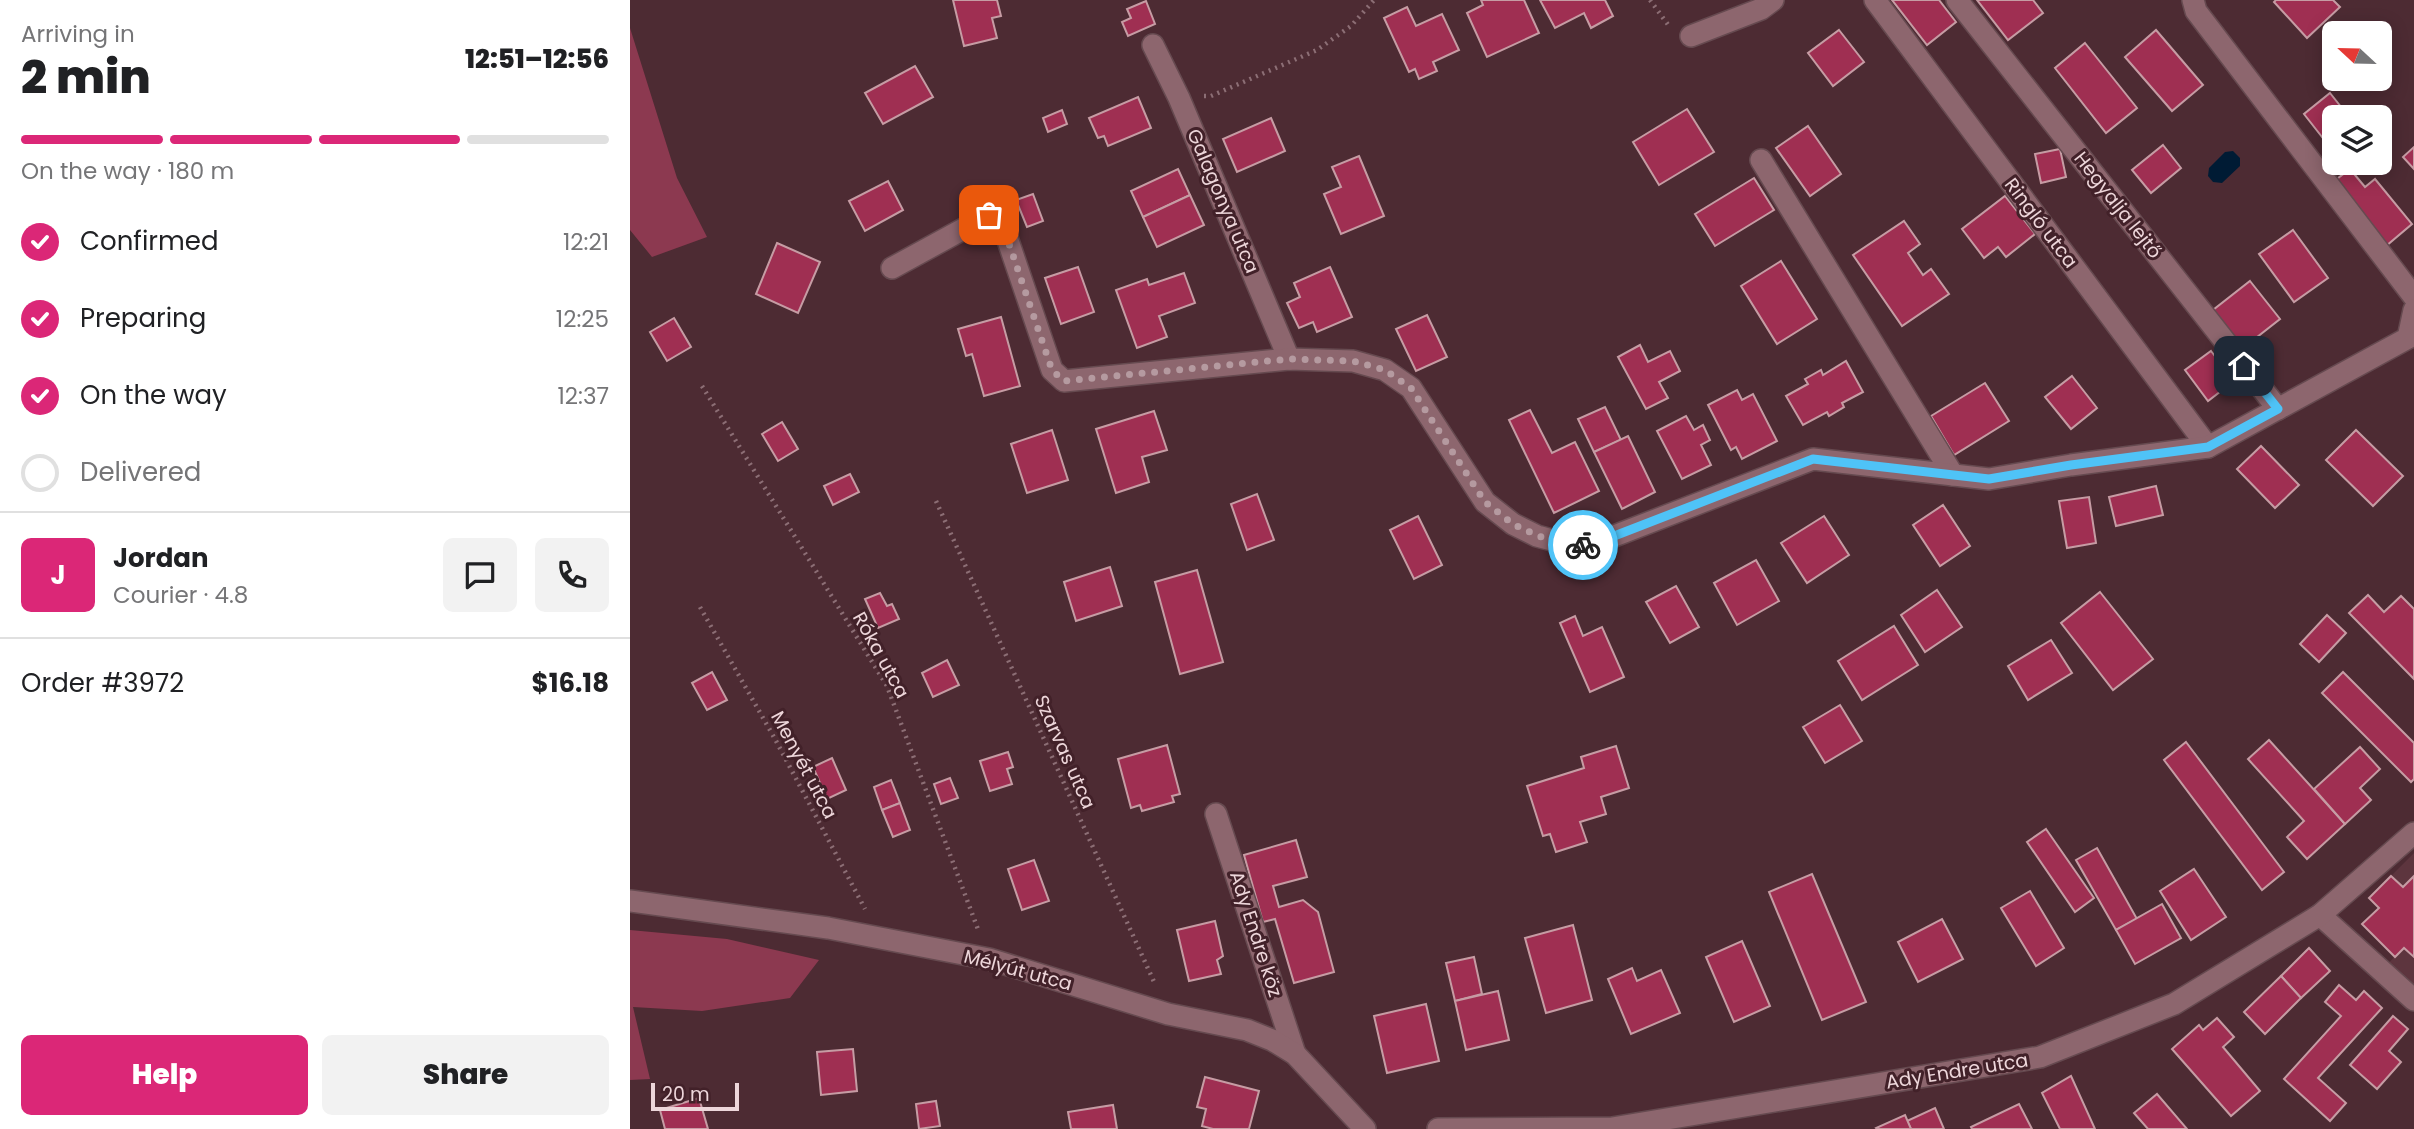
<!DOCTYPE html>
<html lang="en">
<head>
<meta charset="utf-8">
<style>
  :root { --surface:#fff; --page:#f2f2f2; --text:#202124; --muted:#757577; --line:#e0e0e0; --accent:#db2777 }
  body { margin:0; font-family:Poppins,sans-serif; background:var(--page); color:var(--text); height:100vh; display:flex; flex-direction:column; font-size:26px; white-space:nowrap }
  * { box-sizing:border-box; margin:0 }
  p { font-size:23px; color:var(--muted) }
  .icon { flex:none; width:38px; height:38px; fill:none; stroke:currentColor; stroke-width:2; stroke-linecap:round; stroke-linejoin:round }
  .map { position:relative; flex:1; overflow:hidden }
  .drawer { display:flex; flex-direction:column; background:var(--surface); width:630px }
  .drawer>* { flex:none }
  .needle { width:46px; rotate:292deg }
  .controls { position:absolute; left:1692px; top:21px; display:grid; gap:14px }
  .controls a { display:grid; place-items:center; width:70px; height:70px; border-radius:10px; background:var(--surface); box-shadow:0 4px 18px #0003; font-size:35px }
  .scale { position:absolute; left:21px; bottom:18px; width:88px; box-sizing:border-box; padding-left:7px; border:4px solid #edd6da; border-top:0; font-size:19px; line-height:24px; white-space:nowrap; color:#edd6da; -webkit-text-stroke:5px #422129; paint-order:stroke }
  .pin { position:absolute; display:grid; place-items:center; width:60px; height:60px; color:#fff; margin:-30px; border-radius:14px; box-shadow:0 4px 10px #0006 }
  .courier { position:absolute; display:grid; place-items:center; width:70px; height:70px; margin:-35px; border:5px solid #4fc3f7; border-radius:50%; background:#fff; color:#222; box-shadow:0 2px 9px #0007 }
  .overview em { font-style:normal; font-weight:800 }
  .overview div { display:flex; flex-direction:column-reverse }
  .overview { display:flex; align-items:center; justify-content:space-between; height:119px; padding:0 21px }
  h1 { font-size:46px; font-weight:800; line-height:52px }
  .bar { display:grid; grid-template-columns:repeat(4,1fr); gap:10px 7px; align-content:center; height:84px; padding:0 21px }
  .bar i { height:9px; border-radius:5px; background:var(--line) }
  .bar .current { background:var(--accent) }
  .bar p { grid-column:span 4 }
  .line { display:flex; align-items:center; gap:18px; padding:0 21px; border-top:2px solid var(--line) }
  .line div { flex:1 }
  .round { display:grid; place-items:center; flex:none; width:74px; height:74px; border-radius:10px; background:var(--page) }
  ol { padding:0 21px; list-style:none }
  li { display:flex; align-items:center; gap:21px; height:77px }
  li p { margin-inline-start:auto }
  li .icon { padding:7px; border-radius:50%; background:var(--accent); color:#fff; stroke-width:4 }
  li:last-child { color:var(--muted) }
  li i { width:38px; height:38px; border:4px solid var(--line); border-radius:50% }
  .primary-button { display:flex; gap:14px; margin-top:auto; padding:14px 21px }
  .primary-button a { flex:1; height:80px; border-radius:10px; background:var(--accent); color:#fff; font-size:28px; font-weight:800; line-height:80px; text-align:center }
  .primary-button a+a { background:var(--page); color:var(--text) }
  main { display:flex; flex:1; min-height:0 }
  .map>svg:first-child { display:block }
  .built { fill:#5d353e }
  .green { fill:#8c3950 }
  .water { fill:#001b34 }
  .building { fill:#9f2f52; stroke:#c69ca4; stroke-width:2 }
  .lines { fill:none; stroke-linecap:round; stroke-linejoin:round }
  .street-casing { stroke:#664a50; stroke-width:24 }
  .path { stroke:#8c6e75; stroke-width:4.5; stroke-dasharray:2 5; stroke-linecap:butt }
  .street { stroke:#8d666e; stroke-width:21 }
  .done { stroke:#b59aa0; stroke-width:7; stroke-dasharray:0 12.6 }
  .route { stroke:#4fc3f7; stroke-width:9 }
  .labels { text-anchor:middle; dominant-baseline:central; stroke-width:6; stroke-linejoin:round; paint-order:stroke }
  .street-label { font-size:19px; fill:#edd6da; stroke:#422129 }
</style>
</head>
<body>
<main>
<section class="drawer">
<div class="overview"><div><h1>2 min</h1><p>Arriving in</p></div><em>12:51–12:56</em></div>
<div class="bar"><i class="current"></i><i class="current"></i><i class="current"></i><i></i><p>On the way · 180 m</p></div>
<ol>
<li><svg class="icon" aria-label="check" viewBox="0 0 24 24"><path d="M5 12l5 5 9-10"/></svg>Confirmed<p>12:21</p></li>
<li><svg class="icon" aria-label="check" viewBox="0 0 24 24"><path d="M5 12l5 5 9-10"/></svg>Preparing<p>12:25</p></li>
<li><svg class="icon" aria-label="check" viewBox="0 0 24 24"><path d="M5 12l5 5 9-10"/></svg>On the way<p>12:37</p></li>
<li><i></i>Delivered</li>
</ol>
<div class="line" style="height:126px"><b class="round" style="background:var(--accent);color:#fff">J</b><div><b>Jordan</b><p>Courier · 4.8</p></div><a class="round"><svg class="icon" aria-label="chat" viewBox="0 0 24 24"><path d="M4 5h16v11H9l-5 4z"/></svg></a><a class="round"><svg class="icon" aria-label="phone" viewBox="0 0 24 24"><path d="M5 4h4l2 5-3 2q2 4 5 5l2-3 5 2v4C11 20 4 13 5 4z"/></svg></a></div>
<div class="line" style="height:91px"><div>Order #3972</div><b>$16.18</b></div>
<div class="primary-button"><a>Help</a><a>Share</a></div>
</section>
<div class="map">
<svg width="1784" height="1129" viewBox="0 0 1784 1129">
  <rect width="100%" height="100%" fill="#4d2b33"/>
  <!-- built -->
  <path class="built" d="M 1784,853 L 1784,986 L 1758,964 L 1765,956 L 1732,925 L 1748,908 L 1739,898 Z"/>
  <!-- green -->
  <g class="green">
    <path d="M 0,28 L 47,178 L 77,237 L 22,257 L 0,230 Z"/>
    <path d="M 0,930 L 97,939 L 189,960 L 160,998 L 72,1011 L 3,1007 L 20,1079 L 0,1080 Z"/>
  </g>
  <!-- water -->
  <path class="water" d="M 1603,151 L 1610,158 L 1610,166 L 1592,183 L 1583,182 L 1578,176 L 1579,168 L 1595,152 Z"/>
  <!-- building -->
  <g class="building">
    <path d="M 323,0 L 367,0 L 371,16 L 362,18 L 367,38 L 334,46 Z"/>
    <path d="M 851,0 L 894,0 L 909,33 L 857,57 L 837,13 L 853,5 Z"/>
    <path d="M 910,0 L 975,0 L 983,16 L 961,28 L 954,13 L 925,28 Z"/>
    <path d="M 1262,0 L 1309,0 L 1326,22 L 1297,45 Z"/>
    <path d="M 1347,0 L 1403,0 L 1413,13 L 1378,40 Z"/>
    <path d="M 1646,0 L 1703,0 L 1710,7 L 1677,38 L 1644,2 Z"/>
    <path d="M 516,1 L 525,24 L 498,36 L 492,22 L 501,18 L 497,9 Z"/>
    <path d="M 777,7 L 786,26 L 812,14 L 829,50 L 803,62 L 807,71 L 789,79 L 785,69 L 779,72 L 754,18 Z"/>
    <path d="M 1209,30 L 1234,62 L 1203,86 L 1178,53 Z"/>
    <path d="M 1526,30 L 1573,85 L 1542,111 L 1495,57 Z"/>
    <path d="M 1455,43 L 1507,108 L 1476,133 L 1425,68 Z"/>
    <path d="M 285,66 L 303,97 L 253,124 L 235,93 Z"/>
    <path d="M 1700,93 L 1719,117 L 1704,117 L 1703,151 L 1674,114 Z"/>
    <path d="M 508,97 L 521,128 L 478,146 L 474,136 L 468,138 L 459,118 Z"/>
    <path d="M 1057,109 L 1084,152 L 1029,185 L 1003,142 Z"/>
    <path d="M 432,110 L 437,124 L 418,132 L 413,118 Z"/>
    <path d="M 641,118 L 655,151 L 607,172 L 593,139 Z"/>
    <path d="M 1178,126 L 1211,174 L 1180,196 L 1146,148 Z"/>
    <path d="M 1533,145 L 1551,168 L 1521,193 L 1502,170 Z"/>
    <path d="M 1784,147 L 1784,169 L 1773,157 Z"/>
    <path d="M 1430,149 L 1436,177 L 1411,183 L 1405,154 Z"/>
    <path d="M 729,156 L 754,216 L 711,234 L 694,194 L 711,187 L 702,167 Z"/>
    <path d="M 548,169 L 560,195 L 513,217 L 501,191 Z"/>
    <path d="M 1720,169 L 1735,187 L 1745,179 L 1782,224 L 1756,246 L 1703,182 Z"/>
    <path d="M 1124,178 L 1144,210 L 1085,246 L 1065,214 Z"/>
    <path d="M 258,181 L 273,210 L 235,231 L 219,201 Z"/>
    <path d="M 403,194 L 413,221 L 397,227 L 386,200 Z"/>
    <path d="M 560,195 L 574,225 L 527,247 L 513,217 Z"/>
    <path d="M 1375,196 L 1405,234 L 1376,257 L 1368,247 L 1354,258 L 1332,229 Z"/>
    <path d="M 1274,221 L 1290,244 L 1278,253 L 1293,275 L 1301,269 L 1319,294 L 1272,326 L 1223,255 Z"/>
    <path d="M 1663,230 L 1698,278 L 1664,302 L 1629,254 Z"/>
    <path d="M 147,243 L 190,262 L 168,313 L 126,294 Z"/>
    <path d="M 1151,261 L 1187,319 L 1147,344 L 1111,286 Z"/>
    <path d="M 448,267 L 464,312 L 431,324 L 415,278 Z"/>
    <path d="M 700,267 L 722,317 L 687,332 L 683,322 L 669,328 L 657,303 L 670,297 L 664,283 Z"/>
    <path d="M 554,273 L 565,303 L 529,316 L 537,337 L 507,348 L 486,290 L 517,279 L 519,285 Z"/>
    <path d="M 1620,281 L 1650,319 L 1613,348 L 1583,310 Z"/>
    <path d="M 797,315 L 817,357 L 786,371 L 766,329 Z"/>
    <path d="M 371,317 L 390,386 L 354,396 L 342,354 L 336,356 L 328,329 Z"/>
    <path d="M 44,318 L 61,347 L 37,361 L 20,332 Z"/>
    <path d="M 1010,345 L 1018,362 L 1040,351 L 1050,371 L 1029,382 L 1038,398 L 1016,409 L 988,357 Z"/>
    <path d="M 1581,351 L 1604,381 L 1578,401 L 1555,370 Z"/>
    <path d="M 1216,361 L 1233,392 L 1212,403 L 1214,407 L 1199,416 L 1197,412 L 1173,425 L 1156,396 L 1178,384 L 1175,379 L 1191,370 L 1193,375 Z"/>
    <path d="M 1442,376 L 1467,408 L 1441,429 L 1415,397 Z"/>
    <path d="M 1355,383 L 1379,421 L 1324,455 L 1301,416 Z"/>
    <path d="M 1107,390 L 1112,400 L 1123,394 L 1147,441 L 1112,459 L 1106,447 L 1101,450 L 1078,405 Z"/>
    <path d="M 975,407 L 991,440 L 964,452 L 948,419 Z"/>
    <path d="M 900,410 L 922,453 L 945,442 L 969,491 L 924,513 L 879,420 Z"/>
    <path d="M 524,411 L 537,450 L 512,457 L 519,482 L 486,493 L 466,429 Z"/>
    <path d="M 1056,416 L 1064,430 L 1073,425 L 1080,440 L 1071,445 L 1081,465 L 1052,479 L 1027,431 Z"/>
    <path d="M 152,422 L 168,449 L 148,461 L 132,434 Z"/>
    <path d="M 422,430 L 438,480 L 397,493 L 381,444 Z"/>
    <path d="M 1726,430 L 1773,476 L 1743,506 L 1696,460 Z"/>
    <path d="M 998,436 L 1025,492 L 992,509 L 964,452 Z"/>
    <path d="M 1631,446 L 1669,485 L 1645,508 L 1607,469 Z"/>
    <path d="M 220,474 L 229,492 L 203,505 L 194,486 Z"/>
    <path d="M 1526,486 L 1533,515 L 1486,526 L 1479,497 Z"/>
    <path d="M 627,494 L 644,540 L 617,550 L 601,504 Z"/>
    <path d="M 1459,497 L 1466,543 L 1437,548 L 1429,501 Z"/>
    <path d="M 1313,505 L 1340,546 L 1310,566 L 1283,525 Z"/>
    <path d="M 788,516 L 812,565 L 784,579 L 760,530 Z"/>
    <path d="M 1194,516 L 1219,555 L 1177,583 L 1151,543 Z"/>
    <path d="M 1126,560 L 1149,601 L 1107,625 L 1084,583 Z"/>
    <path d="M 480,567 L 492,606 L 446,621 L 434,582 Z"/>
    <path d="M 567,570 L 593,662 L 550,674 L 525,582 Z"/>
    <path d="M 1046,586 L 1069,627 L 1040,643 L 1016,602 Z"/>
    <path d="M 1307,590 L 1332,627 L 1295,652 L 1271,615 Z"/>
    <path d="M 1470,592 L 1523,659 L 1483,690 L 1431,623 Z"/>
    <path d="M 250,593 L 257,606 L 262,604 L 269,619 L 248,628 L 235,599 Z"/>
    <path d="M 1738,595 L 1754,612 L 1771,596 L 1784,609 L 1784,679 L 1719,613 Z"/>
    <path d="M 1697,615 L 1716,633 L 1689,662 L 1670,644 Z"/>
    <path d="M 945,616 L 953,636 L 972,627 L 994,677 L 960,692 L 930,623 Z"/>
    <path d="M 1264,626 L 1288,665 L 1232,700 L 1208,661 Z"/>
    <path d="M 1421,640 L 1442,673 L 1398,700 L 1378,666 Z"/>
    <path d="M 317,660 L 329,685 L 303,697 L 292,673 Z"/>
    <path d="M 82,672 L 97,700 L 77,710 L 62,683 Z"/>
    <path d="M 1713,672 L 1784,743 L 1784,779 L 1781,782 L 1692,693 Z"/>
    <path d="M 1210,705 L 1232,741 L 1195,763 L 1173,727 Z"/>
    <path d="M 1639,740 L 1715,824 L 1677,859 L 1657,837 L 1674,821 L 1618,759 Z"/>
    <path d="M 1556,742 L 1654,872 L 1632,890 L 1534,760 Z"/>
    <path d="M 537,745 L 550,794 L 542,796 L 544,802 L 512,811 L 510,805 L 501,808 L 488,759 Z"/>
    <path d="M 986,746 L 999,788 L 971,797 L 976,814 L 950,822 L 957,842 L 926,852 L 920,834 L 913,836 L 897,786 L 954,768 L 951,757 Z"/>
    <path d="M 1730,747 L 1750,769 L 1730,788 L 1741,800 L 1715,824 L 1684,789 Z"/>
    <path d="M 378,752 L 383,767 L 377,769 L 382,784 L 360,791 L 350,761 Z"/>
    <path d="M 202,758 L 216,790 L 197,799 L 183,767 Z"/>
    <path d="M 320,778 L 328,798 L 311,804 L 304,784 Z"/>
    <path d="M 261,780 L 270,803 L 252,810 L 244,787 Z"/>
    <path d="M 270,803 L 280,830 L 263,837 L 252,810 Z"/>
    <path d="M 1416,829 L 1464,898 L 1445,912 L 1397,842 Z"/>
    <path d="M 666,840 L 677,877 L 643,886 L 649,907 L 673,900 L 688,912 L 704,972 L 664,983 L 645,919 L 633,922 L 614,855 Z"/>
    <path d="M 1467,848 L 1507,919 L 1486,930 L 1446,860 Z"/>
    <path d="M 404,860 L 419,901 L 392,910 L 378,869 Z"/>
    <path d="M 1564,869 L 1596,917 L 1561,940 L 1530,891 Z"/>
    <path d="M 1182,874 L 1236,1002 L 1192,1020 L 1139,892 Z"/>
    <path d="M 1761,876 L 1773,887 L 1784,876 L 1784,957 L 1774,948 L 1765,957 L 1732,924 L 1749,908 L 1739,898 Z"/>
    <path d="M 1400,891 L 1434,948 L 1406,966 L 1371,908 Z"/>
    <path d="M 1532,904 L 1551,938 L 1505,964 L 1486,930 Z"/>
    <path d="M 1312,919 L 1333,959 L 1288,982 L 1268,942 Z"/>
    <path d="M 585,921 L 593,956 L 587,960 L 591,974 L 559,981 L 547,930 Z"/>
    <path d="M 943,925 L 962,1000 L 916,1013 L 895,938 Z"/>
    <path d="M 1112,941 L 1140,1006 L 1104,1022 L 1076,957 Z"/>
    <path d="M 1679,948 L 1700,971 L 1671,998 L 1651,976 Z"/>
    <path d="M 844,957 L 852,994 L 825,1001 L 816,963 Z"/>
    <path d="M 1002,968 L 1007,981 L 1031,970 L 1050,1013 L 1001,1034 L 978,979 Z"/>
    <path d="M 1651,976 L 1671,998 L 1635,1034 L 1614,1012 Z"/>
    <path d="M 1709,985 L 1726,1000 L 1734,991 L 1752,1008 L 1688,1078 L 1716,1103 L 1700,1121 L 1654,1079 L 1711,1016 L 1695,1002 Z"/>
    <path d="M 868,991 L 879,1040 L 836,1050 L 825,1001 Z"/>
    <path d="M 796,1004 L 809,1061 L 757,1073 L 744,1016 Z"/>
    <path d="M 1763,1016 L 1778,1029 L 1759,1051 L 1771,1062 L 1747,1089 L 1720,1065 Z"/>
    <path d="M 1587,1018 L 1604,1037 L 1593,1047 L 1630,1091 L 1601,1116 L 1542,1049 L 1569,1025 L 1573,1030 Z"/>
    <path d="M 223,1049 L 227,1091 L 191,1095 L 187,1052 Z"/>
    <path d="M 1441,1076 L 1465,1129 L 1430,1129 L 1412,1093 Z"/>
    <path d="M 575,1077 L 629,1091 L 619,1129 L 583,1129 L 572,1126 L 576,1109 L 567,1107 Z"/>
    <path d="M 1527,1094 L 1557,1129 L 1518,1129 L 1504,1113 Z"/>
    <path d="M 69,1098 L 78,1129 L 35,1129 L 30,1110 Z"/>
    <path d="M 306,1101 L 310,1126 L 289,1129 L 286,1104 Z"/>
    <path d="M 1389,1104 L 1402,1129 L 1342,1129 L 1341,1127 Z"/>
    <path d="M 483,1105 L 487,1129 L 441,1129 L 438,1112 Z"/>
    <path d="M 1305,1108 L 1314,1129 L 1281,1129 L 1277,1121 Z"/>
    <path d="M 1275,1115 L 1281,1129 L 1247,1129 L 1246,1128 Z"/>
  </g>
  <g class="lines">
    <!-- street casing -->
    <g class="street-casing">
      <g id="street">
        <path d="M 1245,0 L 1578,447"/>
        <path d="M 1327,0 L 1648,409"/>
        <path d="M 1563,0 L 1566,11 L 1784,297"/>
        <path d="M 1061,36 L 1131,9 L 1143,0"/>
        <path d="M 523,45 L 549,98 L 659,359"/>
        <path d="M 1131,160 L 1323,475"/>
        <path d="M 262,268 L 359,215 L 373,226 L 422,370 L 434,381 L 659,359 L 723,361 L 755,370 L 781,388 L 855,502 L 883,524 L 907,536 L 933,543 L 961,545 L 1183,459 L 1359,479 L 1441,465 L 1578,447 L 1778,338 L 1784,310"/>
        <path d="M 586,814 L 665,1054"/>
        <path d="M 0,901 L 198,928 L 359,959 L 538,1014 L 617,1030 L 642,1040 L 665,1054 L 735,1129"/>
        <path d="M 1690,915 L 1784,1000"/>
        <path d="M 808,1129 L 982,1128 L 1410,1057 L 1544,1004 L 1690,915 L 1784,833"/>
      </g>
    </g>
    <!-- path -->
    <g class="path">
      <path d="M 1020,0 L 1039,26"/>
      <path d="M 574,96 L 581,96 L 687,50 L 721,26 L 744,0"/>
      <path d="M 72,386 L 257,686 L 349,932"/>
      <path d="M 306,501 L 525,984"/>
      <path d="M 70,607 L 145,739 L 235,909"/>
    </g>
    <!-- street -->
    <use href="#street" class="street"/>
  </g>
  <g class="lines">
    <!-- done -->
    <path class="done" d="M 359,215 L 373,226 L 422,370 L 434,381 L 659,359 L 723,361 L 755,370 L 781,388 L 855,502 L 883,524 L 908,536 L 933,543 L 953,545"/>
    <!-- route -->
    <path class="route" d="M 953,545 L 961,545 L 1183,459 L 1359,479 L 1441,465 L 1578,447 L 1648,409 L 1614,366"/>
  </g>
  <g class="labels">
    <!-- street labels -->
    <g class="street-label">
      <text transform="translate(593 201) rotate(67)">Galagonya utca</text>
      <text transform="translate(1488 205) rotate(52)">Hegyalja lejtő</text>
      <text transform="translate(1411 223) rotate(53)">Ringló utca</text>
      <text transform="translate(251 655) rotate(61)">Róka utca</text>
      <text transform="translate(435 752) rotate(66)">Szarvas utca</text>
      <text transform="translate(174 765) rotate(62)">Menyét utca</text>
      <text transform="translate(626 934) rotate(72)">Ady Endre köz</text>
      <text transform="translate(388 970) rotate(15)">Mélyút utca</text>
      <text transform="translate(1327 1071) rotate(-9)">Ady Endre utca</text>
    </g>
  </g>
</svg>
<div class="controls">
<a><svg class="needle" viewBox="-14 -14 28 28"><path d="M0-13l5 13h-10z" fill="#e53935"/><path d="M0 13l5-13h-10z" fill="#757577"/></svg></a>
<a><svg class="icon" aria-label="layers" viewBox="0 0 24 24"><path d="M12 4l9 5-9 5-9-5zM3 14l9 5 9-5"/></svg></a>
</div>
<div class="scale">20 m</div>
<div class="pin" style="left:359px;top:215px;background:#ea580c"><svg class="icon" aria-label="bag" viewBox="0 0 24 24"><path d="M5 8h14l-1 12H6zM9 8a3 3 0 0 1 6 0"/></svg></div>
<div class="pin" style="left:1614px;top:366px;background:#1f2937"><svg class="icon" aria-label="home" viewBox="0 0 24 24"><path d="M3 11l9-7 9 7M6 9v11h12V9"/></svg></div>
<div class="courier" style="left:953px;top:545px"><svg class="icon" aria-label="bike" viewBox="0 0 24 24"><circle cx="6" cy="16" r="4"/><circle cx="18" cy="16" r="4"/><path d="M6 16l4-8h5l3 8M10 8l3 8H6M13 5h3"/></svg></div>
</div>
</main>
</body>
</html>
